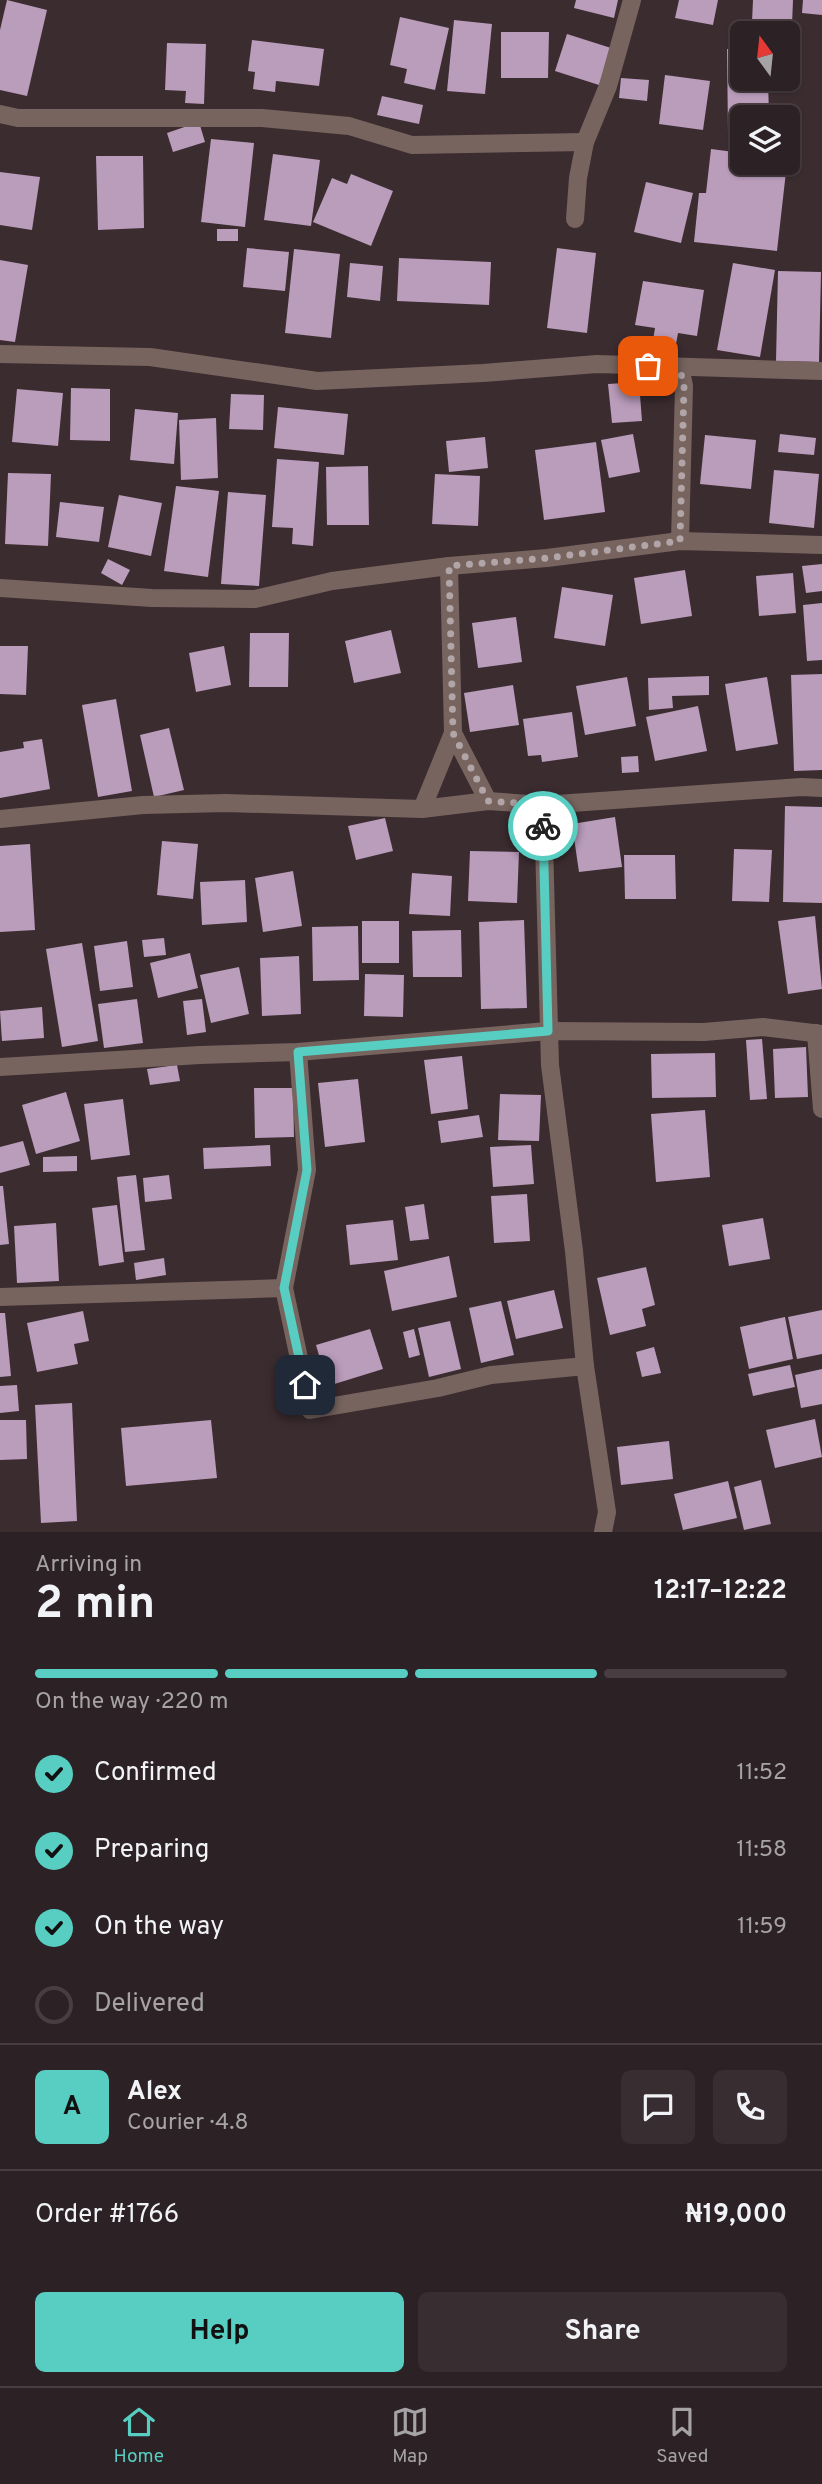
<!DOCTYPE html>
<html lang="en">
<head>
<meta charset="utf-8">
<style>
  :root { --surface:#2c2124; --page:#382e31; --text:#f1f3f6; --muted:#a6a3a6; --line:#483e41; --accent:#57cec1 }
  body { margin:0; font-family:Overpass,sans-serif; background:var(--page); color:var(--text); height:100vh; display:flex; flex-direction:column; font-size:26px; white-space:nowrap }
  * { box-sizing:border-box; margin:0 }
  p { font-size:23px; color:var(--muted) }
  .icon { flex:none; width:38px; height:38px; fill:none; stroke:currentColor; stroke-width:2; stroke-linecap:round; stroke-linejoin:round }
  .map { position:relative; height:1532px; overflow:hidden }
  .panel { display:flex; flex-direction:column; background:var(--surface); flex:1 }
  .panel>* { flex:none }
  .needle { width:46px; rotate:345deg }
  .buttons { position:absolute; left:730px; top:21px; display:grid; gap:14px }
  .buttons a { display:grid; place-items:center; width:70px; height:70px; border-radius:10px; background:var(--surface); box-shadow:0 2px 5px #0004,0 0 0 2px var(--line); font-size:35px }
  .pin { position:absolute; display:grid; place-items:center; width:60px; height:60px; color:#fff; margin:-30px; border-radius:14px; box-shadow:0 4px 10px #0006 }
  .courier { position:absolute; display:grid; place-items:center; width:70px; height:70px; margin:-35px; border:5px solid #57cec1; border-radius:50%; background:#fff; color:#222; box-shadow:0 2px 9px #0007 }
  .head em { font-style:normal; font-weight:700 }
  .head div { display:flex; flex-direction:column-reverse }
  .head { display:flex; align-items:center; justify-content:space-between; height:119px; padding:0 35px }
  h1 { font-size:46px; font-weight:700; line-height:52px }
  .bar { display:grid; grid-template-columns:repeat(4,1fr); gap:10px 7px; align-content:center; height:84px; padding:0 35px }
  .bar i { height:9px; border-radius:5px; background:var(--line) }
  .bar .active { background:var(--accent) }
  .bar p { grid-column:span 4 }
  .line { display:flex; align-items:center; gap:18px; padding:0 35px; border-top:2px solid var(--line) }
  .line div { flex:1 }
  .round { display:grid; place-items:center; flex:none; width:74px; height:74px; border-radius:10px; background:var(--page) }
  ol { padding:0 35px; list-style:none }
  li { display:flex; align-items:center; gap:21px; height:77px }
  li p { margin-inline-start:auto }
  li .icon { padding:7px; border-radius:50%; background:var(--accent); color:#111; stroke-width:4 }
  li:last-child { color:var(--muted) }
  li i { width:38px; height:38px; border:4px solid var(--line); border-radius:50% }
  .action { display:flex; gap:14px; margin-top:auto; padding:14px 35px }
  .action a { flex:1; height:80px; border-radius:10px; background:var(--accent); color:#111; font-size:28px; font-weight:700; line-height:80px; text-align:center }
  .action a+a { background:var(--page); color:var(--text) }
  .tab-bar { display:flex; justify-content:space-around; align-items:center; height:98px; border-top:2px solid var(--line); background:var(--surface); font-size:19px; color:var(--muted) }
  .tab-bar a { display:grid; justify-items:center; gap:4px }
  .tab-bar .active { color:var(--accent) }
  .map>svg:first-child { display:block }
  .building { fill:#ba9cbb }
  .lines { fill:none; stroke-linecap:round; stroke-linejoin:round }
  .minor { stroke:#77645f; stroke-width:18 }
  .done { stroke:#b1a5a8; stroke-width:7; stroke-dasharray:0 12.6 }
  .route { stroke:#57cec1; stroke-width:9 }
</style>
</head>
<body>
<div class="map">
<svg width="822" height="1532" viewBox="0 0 822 1532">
  <rect width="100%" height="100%" fill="#3b2c30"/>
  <!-- building -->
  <g class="building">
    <path d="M 7,0 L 47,10 L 27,96 L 0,90 L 0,30 Z"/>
    <path d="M 576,0 L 618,0 L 614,18 L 574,8 Z"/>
    <path d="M 679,0 L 718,0 L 713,25 L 675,18 Z"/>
    <path d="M 753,0 L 793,0 L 792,25 L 752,22 Z"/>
    <path d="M 803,0 L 822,0 L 822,15 L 802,13 Z"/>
    <path d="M 400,17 L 449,28 L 435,90 L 404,83 L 407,69 L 390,65 Z"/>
    <path d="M 454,20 L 492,24 L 485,94 L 447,91 Z"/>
    <path d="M 501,32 L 549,32 L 548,78 L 501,78 Z"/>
    <path d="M 567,34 L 611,48 L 599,85 L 555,71 Z"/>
    <path d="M 252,40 L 324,49 L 319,86 L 276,81 L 275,92 L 253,89 L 255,72 L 248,71 Z"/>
    <path d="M 167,43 L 206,44 L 204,104 L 185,103 L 186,91 L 165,90 Z"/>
    <path d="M 727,49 L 742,49 L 742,79 L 768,79 L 769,117 L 742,117 L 742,134 L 728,134 Z"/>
    <path d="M 665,75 L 710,81 L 703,130 L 659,124 Z"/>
    <path d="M 621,78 L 649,80 L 647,101 L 619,98 Z"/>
    <path d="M 382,96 L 423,105 L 419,124 L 377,115 Z"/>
    <path d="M 199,122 L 205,142 L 173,152 L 167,133 Z"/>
    <path d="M 211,139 L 254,143 L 245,227 L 201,222 Z"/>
    <path d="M 711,149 L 742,153 L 742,163 L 787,163 L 777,251 L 694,242 L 699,193 L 706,193 Z"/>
    <path d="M 273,154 L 320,160 L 311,226 L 264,220 Z"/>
    <path d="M 96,156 L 143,156 L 144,228 L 98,230 Z"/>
    <path d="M 0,172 L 40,177 L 32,230 L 0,225 Z"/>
    <path d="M 351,174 L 393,191 L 371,246 L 313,222 L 332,178 L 347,184 Z"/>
    <path d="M 646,182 L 693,193 L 681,243 L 634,232 Z"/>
    <rect x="217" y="229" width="21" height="12"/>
    <path d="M 247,248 L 289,252 L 285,291 L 243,287 Z"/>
    <path d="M 557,248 L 596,253 L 587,333 L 547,328 Z"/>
    <path d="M 294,249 L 340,254 L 331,338 L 285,333 Z"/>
    <path d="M 399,258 L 491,262 L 489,305 L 397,301 Z"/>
    <path d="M 0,260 L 28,265 L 15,342 L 0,340 Z"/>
    <path d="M 350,263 L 383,266 L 380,301 L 347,297 Z"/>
    <path d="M 733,263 L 775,270 L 760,357 L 717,350 Z"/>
    <path d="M 778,271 L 821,272 L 819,362 L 776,361 Z"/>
    <path d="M 643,281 L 704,290 L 697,336 L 678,333 L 676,344 L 653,340 L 655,328 L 635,325 Z"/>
    <path d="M 639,382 L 642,421 L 612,423 L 608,384 Z"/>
    <path d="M 71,388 L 110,389 L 110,441 L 70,440 Z"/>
    <path d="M 17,389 L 63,393 L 58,446 L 12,442 Z"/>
    <path d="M 231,394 L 264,395 L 263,430 L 229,429 Z"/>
    <path d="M 278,407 L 348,414 L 344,455 L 274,448 Z"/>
    <path d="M 135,409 L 178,413 L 174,464 L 130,460 Z"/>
    <path d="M 216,418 L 218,478 L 181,480 L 179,420 Z"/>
    <path d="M 633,434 L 640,472 L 609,478 L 601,440 Z"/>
    <path d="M 780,434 L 816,438 L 814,455 L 778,452 Z"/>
    <path d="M 705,435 L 756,440 L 751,489 L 700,484 Z"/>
    <path d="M 485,437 L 488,468 L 449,472 L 446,441 Z"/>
    <path d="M 596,442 L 605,512 L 544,520 L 535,450 Z"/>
    <path d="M 277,459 L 319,462 L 313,546 L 292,544 L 293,528 L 272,527 Z"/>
    <path d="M 368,466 L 369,525 L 327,525 L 326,467 Z"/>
    <path d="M 774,470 L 819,474 L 814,528 L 769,523 Z"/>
    <path d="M 8,473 L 51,474 L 48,546 L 5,544 Z"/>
    <path d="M 435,474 L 480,476 L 478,526 L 432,524 Z"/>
    <path d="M 176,486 L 219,491 L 208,577 L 164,571 Z"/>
    <path d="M 228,492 L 266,495 L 259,586 L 221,584 Z"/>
    <path d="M 119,495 L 162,503 L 151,556 L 108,547 Z"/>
    <path d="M 60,502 L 104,507 L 99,542 L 56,537 Z"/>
    <path d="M 108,559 L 130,570 L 122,585 L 101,573 Z"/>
    <path d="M 822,564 L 822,591 L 806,593 L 802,566 Z"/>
    <path d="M 685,570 L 692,616 L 641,624 L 634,578 Z"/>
    <path d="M 793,573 L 796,613 L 759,616 L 756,576 Z"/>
    <path d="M 562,587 L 613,595 L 605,646 L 554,638 Z"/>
    <path d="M 822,603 L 822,660 L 807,661 L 803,605 Z"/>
    <path d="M 516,617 L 522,662 L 478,668 L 472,623 Z"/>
    <path d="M 391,630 L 401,673 L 354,683 L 345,641 Z"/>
    <path d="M 250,633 L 289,633 L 288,687 L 249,687 Z"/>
    <path d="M 0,646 L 28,646 L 26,695 L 0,694 Z"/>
    <path d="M 224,646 L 231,685 L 196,692 L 189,653 Z"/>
    <path d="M 822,674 L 822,770 L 794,771 L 791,675 Z"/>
    <path d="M 709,676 L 709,695 L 672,696 L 673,708 L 649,710 L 648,678 Z"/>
    <path d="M 627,677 L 636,726 L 585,735 L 576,686 Z"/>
    <path d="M 767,677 L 778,744 L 736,751 L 725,684 Z"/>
    <path d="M 513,685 L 519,725 L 470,732 L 464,693 Z"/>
    <path d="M 116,699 L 132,791 L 98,797 L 82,705 Z"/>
    <path d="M 698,706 L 707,751 L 655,761 L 646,717 Z"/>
    <path d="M 572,712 L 578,757 L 542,762 L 541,755 L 528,756 L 523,719 Z"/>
    <path d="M 169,728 L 184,790 L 154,797 L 140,735 Z"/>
    <path d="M 42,739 L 50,789 L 0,798 L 0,752 L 24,748 L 23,742 Z"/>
    <path d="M 638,756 L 639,772 L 622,773 L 621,757 Z"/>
    <path d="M 785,806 L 822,807 L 822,903 L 783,902 Z"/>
    <path d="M 615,817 L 622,867 L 579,872 L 572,824 Z"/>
    <path d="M 385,818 L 393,851 L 356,860 L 348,826 Z"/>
    <path d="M 162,841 L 198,844 L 193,899 L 157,895 Z"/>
    <path d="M 30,844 L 35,930 L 0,932 L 0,846 Z"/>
    <path d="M 734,849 L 772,850 L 769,902 L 732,901 Z"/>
    <path d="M 470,851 L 519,852 L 517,903 L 468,901 Z"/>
    <path d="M 624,855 L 675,855 L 676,899 L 625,899 Z"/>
    <path d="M 293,871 L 302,926 L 263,932 L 255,878 Z"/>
    <path d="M 412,873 L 452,876 L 450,916 L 409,914 Z"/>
    <path d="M 245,880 L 247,922 L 202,925 L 200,882 Z"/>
    <path d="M 815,916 L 822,989 L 788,994 L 778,921 Z"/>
    <path d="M 524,920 L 527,1008 L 481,1009 L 479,922 Z"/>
    <rect x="362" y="921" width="37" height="42"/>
    <path d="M 358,926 L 359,980 L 313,981 L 312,927 Z"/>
    <path d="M 461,930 L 462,977 L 413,977 L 412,931 Z"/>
    <path d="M 164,938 L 166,955 L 144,957 L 142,940 Z"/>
    <path d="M 127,941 L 133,987 L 100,991 L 94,946 Z"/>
    <path d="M 82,943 L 98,1041 L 62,1047 L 46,949 Z"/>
    <path d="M 190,953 L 198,988 L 158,998 L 150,963 Z"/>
    <path d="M 299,956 L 301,1014 L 262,1016 L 260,958 Z"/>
    <path d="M 239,967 L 249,1014 L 211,1023 L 200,975 Z"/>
    <path d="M 365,974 L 404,975 L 403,1017 L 364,1016 Z"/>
    <path d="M 137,999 L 143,1043 L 104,1048 L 98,1004 Z"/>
    <path d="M 202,999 L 206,1032 L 187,1035 L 183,1001 Z"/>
    <path d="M 42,1007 L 44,1038 L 2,1041 L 0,1011 Z"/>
    <path d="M 762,1039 L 767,1099 L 750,1100 L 746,1040 Z"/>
    <path d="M 806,1047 L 808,1097 L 775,1098 L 773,1049 Z"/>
    <path d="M 715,1053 L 716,1097 L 652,1098 L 651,1054 Z"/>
    <path d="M 462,1056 L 468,1109 L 431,1114 L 424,1060 Z"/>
    <path d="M 177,1065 L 180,1081 L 150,1085 L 147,1069 Z"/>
    <path d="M 358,1079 L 365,1142 L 325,1147 L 318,1083 Z"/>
    <path d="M 254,1088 L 293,1088 L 294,1137 L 255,1138 Z"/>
    <path d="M 66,1092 L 80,1141 L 36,1154 L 22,1105 Z"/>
    <path d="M 500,1094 L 541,1095 L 539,1141 L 498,1140 Z"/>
    <path d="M 123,1099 L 130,1155 L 91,1160 L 84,1104 Z"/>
    <path d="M 705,1110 L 710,1177 L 656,1182 L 651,1114 Z"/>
    <path d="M 479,1115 L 483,1137 L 441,1143 L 438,1121 Z"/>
    <path d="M 23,1141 L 30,1165 L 0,1173 L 0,1147 Z"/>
    <path d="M 270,1145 L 271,1166 L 204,1169 L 203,1148 Z"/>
    <path d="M 531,1145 L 534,1184 L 493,1187 L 490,1147 Z"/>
    <path d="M 77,1156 L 77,1171 L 43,1172 L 43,1157 Z"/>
    <path d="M 136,1175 L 145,1250 L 125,1252 L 117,1177 Z"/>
    <path d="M 169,1175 L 172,1199 L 145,1202 L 143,1178 Z"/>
    <path d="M 0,1186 L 3,1186 L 9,1244 L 0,1245 Z"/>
    <path d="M 527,1194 L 530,1241 L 494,1243 L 491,1196 Z"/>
    <path d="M 424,1204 L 429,1239 L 410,1241 L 405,1207 Z"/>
    <path d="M 117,1205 L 124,1262 L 99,1266 L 92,1208 Z"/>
    <path d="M 763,1218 L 770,1259 L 729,1266 L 722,1225 Z"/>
    <path d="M 393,1220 L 398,1260 L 350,1265 L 346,1225 Z"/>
    <path d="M 56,1223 L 59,1281 L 17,1283 L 14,1226 Z"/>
    <path d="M 449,1256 L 457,1297 L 392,1311 L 384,1271 Z"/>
    <path d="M 164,1258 L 166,1275 L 136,1280 L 134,1263 Z"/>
    <path d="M 646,1267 L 655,1305 L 642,1309 L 646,1326 L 610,1335 L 597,1278 Z"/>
    <path d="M 554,1290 L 563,1328 L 516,1339 L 507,1301 Z"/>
    <path d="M 501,1301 L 514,1355 L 481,1363 L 469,1308 Z"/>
    <path d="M 822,1310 L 822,1354 L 797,1359 L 788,1317 Z"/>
    <path d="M 83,1311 L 89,1341 L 74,1344 L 78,1364 L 37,1372 L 27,1323 Z"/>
    <path d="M 0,1313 L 5,1313 L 11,1376 L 0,1377 Z"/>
    <path d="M 785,1317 L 793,1359 L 749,1369 L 740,1327 Z"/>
    <path d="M 450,1321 L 461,1369 L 429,1377 L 418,1328 Z"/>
    <path d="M 370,1329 L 383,1369 L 328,1386 L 316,1345 Z"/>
    <path d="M 414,1329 L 420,1355 L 409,1358 L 403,1332 Z"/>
    <path d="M 654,1347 L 661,1373 L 642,1377 L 636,1352 Z"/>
    <path d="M 790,1365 L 795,1387 L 753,1396 L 748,1374 Z"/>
    <path d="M 822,1369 L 822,1404 L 801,1408 L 795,1375 Z"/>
    <path d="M 17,1385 L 19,1411 L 0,1413 L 0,1386 Z"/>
    <path d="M 72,1403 L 77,1521 L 41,1523 L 35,1405 Z"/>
    <path d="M 815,1419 L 822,1457 L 775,1468 L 766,1430 Z"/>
    <path d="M 0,1420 L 26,1420 L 27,1459 L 0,1460 Z"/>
    <path d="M 211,1420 L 217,1478 L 126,1486 L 121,1428 Z"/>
    <path d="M 669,1441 L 673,1479 L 621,1485 L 617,1447 Z"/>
    <path d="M 761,1480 L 771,1524 L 744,1530 L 734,1487 Z"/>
    <path d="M 728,1481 L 737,1518 L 683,1530 L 674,1494 Z"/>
  </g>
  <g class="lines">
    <!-- minor -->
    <g class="minor">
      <path d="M 0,114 L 18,118 L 262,118 L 349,126 L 412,145 L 585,142"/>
      <path d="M 575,219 L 578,178 L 585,142 L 608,86 L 632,0"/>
      <path d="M 0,354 L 150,357 L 317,381 L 483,373 L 597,364 L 822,371"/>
      <path d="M 674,368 L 682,376 L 684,386 L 680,541"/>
      <path d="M 0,588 L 152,598 L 255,599 L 332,581 L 449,566 L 547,558 L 680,541 L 822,545"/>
      <path d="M 453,733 L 488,801"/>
      <path d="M 543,805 L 550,1065 L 574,1251 L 585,1366 L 607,1512 L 603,1532"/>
      <path d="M 422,809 L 453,733 L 449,566"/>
      <path d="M 0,819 L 143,805 L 226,803 L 422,809 L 488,801 L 543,805 L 801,787 L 822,788"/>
      <path d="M 816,1033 L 822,1109"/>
      <path d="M 298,1052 L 307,1170 L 284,1288 L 310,1410 L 438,1388 L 491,1375 L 585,1366"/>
      <path d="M 0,1067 L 200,1055 L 298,1052 L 548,1031 L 704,1032 L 763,1027 L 822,1034"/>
      <path d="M 0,1297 L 284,1288"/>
    </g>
  </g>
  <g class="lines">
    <!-- done -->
    <path class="done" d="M 543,826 L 543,805 L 488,801 L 453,733 L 449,566 L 547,558 L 680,541 L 684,386 L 682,376 L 674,368 L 648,366"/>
    <!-- route -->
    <path class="route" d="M 305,1385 L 284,1288 L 307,1170 L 298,1052 L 548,1031 L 543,826"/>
  </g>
</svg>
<div class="buttons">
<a><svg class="needle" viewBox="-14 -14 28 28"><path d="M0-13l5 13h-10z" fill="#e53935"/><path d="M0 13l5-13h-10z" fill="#a6a3a6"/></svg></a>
<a><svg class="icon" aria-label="layers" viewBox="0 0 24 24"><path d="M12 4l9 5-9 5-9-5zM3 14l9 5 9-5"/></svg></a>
</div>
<div class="pin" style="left:648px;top:366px;background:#ea580c"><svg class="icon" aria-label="bag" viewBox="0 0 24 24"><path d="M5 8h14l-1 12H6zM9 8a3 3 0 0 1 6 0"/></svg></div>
<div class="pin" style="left:305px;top:1385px;background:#1f2937"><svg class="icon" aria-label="home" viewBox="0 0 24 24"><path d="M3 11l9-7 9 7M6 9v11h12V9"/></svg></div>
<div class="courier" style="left:543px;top:826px"><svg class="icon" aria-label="bike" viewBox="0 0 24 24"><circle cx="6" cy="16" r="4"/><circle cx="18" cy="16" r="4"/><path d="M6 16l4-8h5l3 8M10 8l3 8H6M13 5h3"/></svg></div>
</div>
<section class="panel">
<div class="head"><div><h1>2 min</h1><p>Arriving in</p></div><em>12:17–12:22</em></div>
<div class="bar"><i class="active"></i><i class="active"></i><i class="active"></i><i></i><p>On the way · 220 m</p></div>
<ol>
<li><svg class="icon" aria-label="check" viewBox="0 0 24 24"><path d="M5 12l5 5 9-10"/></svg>Confirmed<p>11:52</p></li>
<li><svg class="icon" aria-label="check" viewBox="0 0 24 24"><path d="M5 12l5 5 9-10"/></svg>Preparing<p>11:58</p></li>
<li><svg class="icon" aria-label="check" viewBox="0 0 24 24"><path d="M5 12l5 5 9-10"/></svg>On the way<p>11:59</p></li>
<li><i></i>Delivered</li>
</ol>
<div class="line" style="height:126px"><b class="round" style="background:var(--accent);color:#111">A</b><div><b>Alex</b><p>Courier · 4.8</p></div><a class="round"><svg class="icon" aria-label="chat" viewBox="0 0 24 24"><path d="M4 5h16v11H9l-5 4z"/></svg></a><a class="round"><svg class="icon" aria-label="phone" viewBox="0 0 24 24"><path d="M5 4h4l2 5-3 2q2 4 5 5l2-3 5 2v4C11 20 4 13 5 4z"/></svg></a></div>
<div class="line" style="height:91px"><div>Order #1766</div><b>₦19,000</b></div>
<div class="action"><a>Help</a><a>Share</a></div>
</section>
<nav class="tab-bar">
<a class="active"><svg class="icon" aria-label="home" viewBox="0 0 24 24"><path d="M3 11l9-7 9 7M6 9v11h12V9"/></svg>Home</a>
<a><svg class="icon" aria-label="map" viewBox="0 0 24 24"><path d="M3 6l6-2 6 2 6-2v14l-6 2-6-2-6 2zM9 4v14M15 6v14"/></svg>Map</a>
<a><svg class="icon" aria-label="saved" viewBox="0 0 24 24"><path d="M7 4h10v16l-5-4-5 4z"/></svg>Saved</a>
</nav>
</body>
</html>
